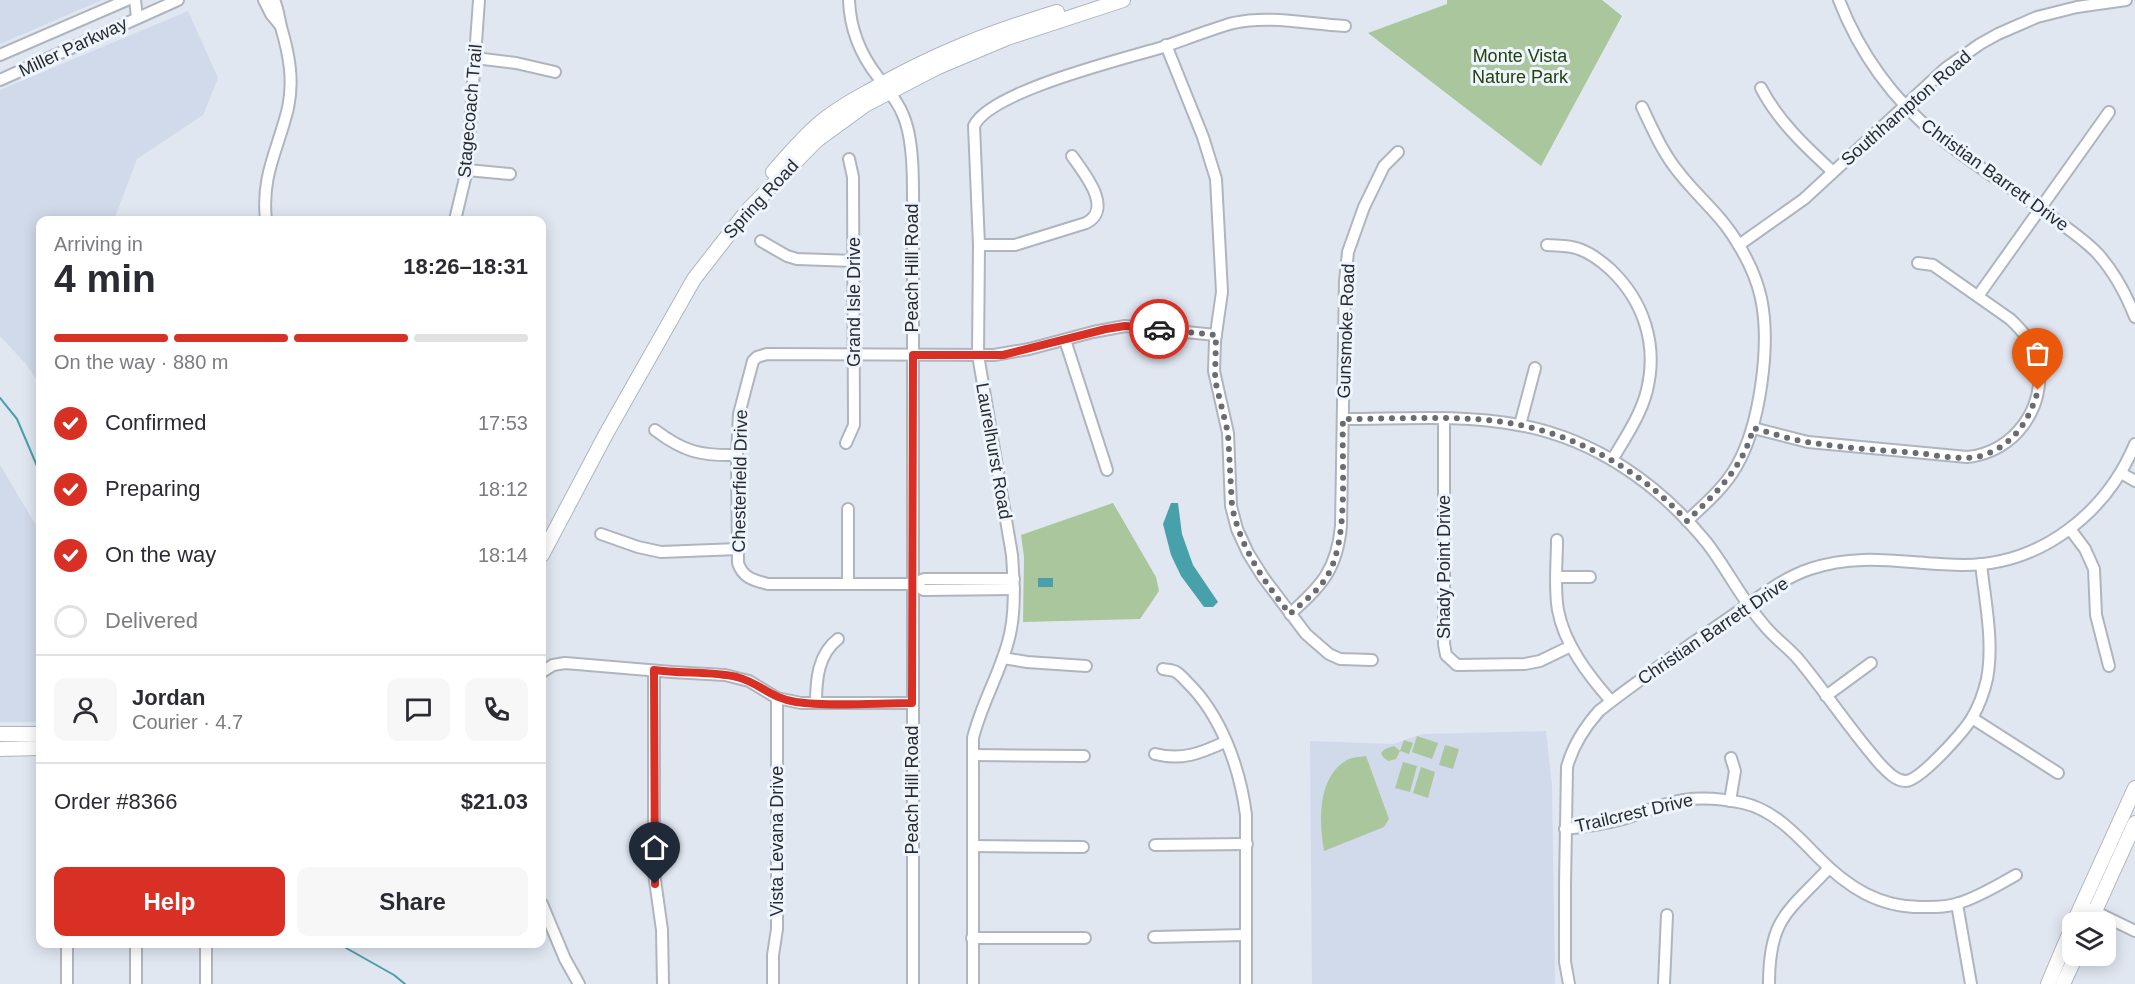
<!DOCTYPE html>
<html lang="en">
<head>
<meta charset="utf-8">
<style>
  :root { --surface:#fff; --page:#f7f7f7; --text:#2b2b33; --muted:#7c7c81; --line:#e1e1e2; --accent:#d93025 }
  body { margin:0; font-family:Helvetica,sans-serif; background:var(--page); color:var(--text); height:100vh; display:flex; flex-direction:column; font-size:22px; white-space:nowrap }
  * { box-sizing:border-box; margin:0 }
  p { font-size:20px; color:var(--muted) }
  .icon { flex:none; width:33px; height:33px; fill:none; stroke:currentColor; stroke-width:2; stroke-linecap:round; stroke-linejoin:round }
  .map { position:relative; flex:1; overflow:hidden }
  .panel { position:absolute; left:36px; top:216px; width:510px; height:732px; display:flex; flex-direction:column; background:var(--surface); border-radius:12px; box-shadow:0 3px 15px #0003 }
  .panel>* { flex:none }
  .controls { position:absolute; left:2062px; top:912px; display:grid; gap:12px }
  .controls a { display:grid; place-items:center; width:54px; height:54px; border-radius:12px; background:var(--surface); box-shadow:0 3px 15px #0003; font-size:30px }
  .pin { position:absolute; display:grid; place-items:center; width:51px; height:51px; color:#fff; margin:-62px -26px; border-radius:50% 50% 50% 0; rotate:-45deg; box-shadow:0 0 6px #0007 }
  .pin .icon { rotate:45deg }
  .courier { position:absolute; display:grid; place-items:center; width:60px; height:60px; margin:-30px; border:4px solid #d93025; border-radius:50%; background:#fff; color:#222; box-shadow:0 2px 8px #0007 }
  .summary em { font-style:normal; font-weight:700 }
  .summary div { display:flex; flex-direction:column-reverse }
  .summary { display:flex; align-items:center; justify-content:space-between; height:102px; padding:0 18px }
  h1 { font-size:39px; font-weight:700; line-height:45px }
  .bar { display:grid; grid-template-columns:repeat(4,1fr); gap:9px 6px; align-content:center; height:72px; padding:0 18px }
  .bar i { height:8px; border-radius:4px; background:var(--line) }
  .bar .current { background:var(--accent) }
  .bar p { grid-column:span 4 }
  .line { display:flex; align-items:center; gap:15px; padding:0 18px; border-top:2px solid var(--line) }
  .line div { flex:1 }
  .round { display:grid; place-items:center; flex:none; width:63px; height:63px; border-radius:12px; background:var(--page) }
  ol { padding:0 18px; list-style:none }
  li { display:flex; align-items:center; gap:18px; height:66px }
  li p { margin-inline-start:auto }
  li .icon { padding:6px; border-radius:50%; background:var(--accent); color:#fff; stroke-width:4 }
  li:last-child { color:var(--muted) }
  li i { width:33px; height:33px; border:3px solid var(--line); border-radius:50% }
  .primary-button { display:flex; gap:12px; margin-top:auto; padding:12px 18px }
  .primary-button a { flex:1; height:69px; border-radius:12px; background:var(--accent); color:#fff; font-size:24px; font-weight:700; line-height:69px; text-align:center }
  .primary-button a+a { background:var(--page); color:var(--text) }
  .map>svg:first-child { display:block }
  .built { fill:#d1daea }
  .green { fill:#a9c69c }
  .water { fill:#48a0ab }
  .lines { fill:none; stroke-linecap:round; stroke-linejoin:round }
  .stream { stroke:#48a0ab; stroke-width:2 }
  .minor-casing { stroke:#afb5be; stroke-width:14 }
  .major-casing { stroke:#afb5be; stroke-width:16 }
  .minor { stroke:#fff; stroke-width:10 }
  .major { stroke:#fff; stroke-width:14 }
  .done { stroke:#696d73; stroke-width:6; stroke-dasharray:0 10.8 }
  .route { stroke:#d93025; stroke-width:8 }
  .labels { text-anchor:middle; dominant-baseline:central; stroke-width:6; stroke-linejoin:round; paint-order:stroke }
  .street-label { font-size:18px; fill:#292b2f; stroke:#eef5fe }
  .park-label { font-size:18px; fill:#214209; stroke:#eef5fe }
</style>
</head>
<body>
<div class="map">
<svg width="2135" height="984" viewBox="0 0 2135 984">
  <rect width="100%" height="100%" fill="#e1e7f1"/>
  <!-- built -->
  <g class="built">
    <path d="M 0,0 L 102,0 L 0,44 Z"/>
    <path d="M 188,11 L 218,78 L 203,115 L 137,159 L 115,217 L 116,220 L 40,220 L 40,385 L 26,364 L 0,336 L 0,90 Z"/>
    <path d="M 0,465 L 40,532 L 40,722 L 0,722 Z"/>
    <path d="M 1546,731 L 1552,786 L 1555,984 L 1312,984 L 1310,741 L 1393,744 L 1422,734 Z"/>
  </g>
  <!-- green -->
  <g class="green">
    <path d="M 1447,0 L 1602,0 L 1622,16 L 1541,166 L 1368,33 L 1447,4 Z"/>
    <path d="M 1113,503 L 1156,577 L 1159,591 L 1140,619 L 1023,622 L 1024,557 L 1021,535 Z"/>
    <path d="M 1417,736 L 1438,743 L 1432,759 L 1412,752 Z"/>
    <path d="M 1404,740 L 1413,743 L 1409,754 L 1400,751 L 1396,759 L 1388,761 L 1383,757 L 1381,753 L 1385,749 L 1394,746 L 1400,751 Z"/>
    <path d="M 1445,745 L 1459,749 L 1453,769 L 1439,765 Z"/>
    <path d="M 1366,756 L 1389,819 L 1384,827 L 1324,851 C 1319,822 1317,777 1347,760 C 1352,757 1360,757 1366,756 Z"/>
    <path d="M 1403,762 L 1417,766 L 1410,792 L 1395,788 Z"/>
    <path d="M 1421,767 L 1435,772 L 1428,798 L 1413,793 Z"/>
  </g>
  <!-- water -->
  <g class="water">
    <path d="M 1171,503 L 1178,503 L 1182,534 L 1193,565 L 1218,602 L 1213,607 L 1204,607 L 1181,576 L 1171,555 L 1163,524 Z"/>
    <rect x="1038" y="578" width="15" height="9"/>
  </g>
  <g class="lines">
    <!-- stream -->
    <g class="stream">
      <path d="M 0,398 L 17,419 L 40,473"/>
      <path d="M 339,944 L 394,975 L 405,984"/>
    </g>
    <!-- minor casing -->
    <g class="minor-casing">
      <g id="minor">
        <path d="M 135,0 L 137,17"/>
        <path d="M 264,0 L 271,14 L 280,25"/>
        <path d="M 849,0 C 850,29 860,54 878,77 C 887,89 898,101 903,115 C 917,146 912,209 913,244 L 913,984"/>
        <path d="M 1839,0 C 1859,52 1893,100 1937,135 C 1973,165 2014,189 2052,217 C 2068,229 2085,240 2098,254 C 2115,273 2126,294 2135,317"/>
        <path d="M 1166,45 L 1203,137 L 1216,179 L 1222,292 L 1215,341 L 1214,371 L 1228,433 L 1231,506 L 1237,529 L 1248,553 L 1263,577 L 1306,634 L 1329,654 L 1340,659 L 1372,660"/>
        <path d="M 0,55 L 127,0"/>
        <path d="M 475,58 L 516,63 L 555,72"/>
        <path d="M 0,80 L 178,0"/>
        <path d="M 1761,88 C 1778,121 1806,147 1833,172"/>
        <path d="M 1642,107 C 1653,130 1663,154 1680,174 C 1699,198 1723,217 1738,244 C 1748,260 1757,280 1761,298 C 1771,345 1760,426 1736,467 C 1724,488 1705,504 1687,521"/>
        <path d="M 467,170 L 510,174"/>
        <path d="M 266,220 C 261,175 278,150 288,108 C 294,80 289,54 281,27 C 279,18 278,9 274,0"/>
        <path d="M 455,220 L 467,170 L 479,0"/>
        <path d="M 761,241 L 787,256 L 797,259 L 854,261"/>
        <path d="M 979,245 L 1015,245 L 1086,223 C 1114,209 1084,173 1072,156"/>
        <path d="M 1547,245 C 1558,246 1569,245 1579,249 C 1591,253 1601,261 1610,269 C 1644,301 1658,345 1647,390 C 1641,415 1625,438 1612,460"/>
        <path d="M 1739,245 L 1804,199 L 1946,68 L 1980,44 L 1998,34 L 2037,17 L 2077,7 L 2126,0"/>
        <path d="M 1978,296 L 2109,112"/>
        <path d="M 1065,340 L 1107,470"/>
        <path d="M 1444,418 L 1444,644 L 1446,655 L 1457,665 L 1525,664 L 1540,661 L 1571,646"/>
        <path d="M 1343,419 C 1401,419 1461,414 1519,425 C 1595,439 1659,484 1707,543 C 1727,569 1742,600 1764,625 C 1774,638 1788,647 1799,660 C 1827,694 1851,731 1880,764 C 1887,771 1895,781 1906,781 C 1921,780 1964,731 1972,718 C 1979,706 1984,692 1987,679 C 1994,642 1985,601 1981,564"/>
        <path d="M 1520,425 L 1535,368"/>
        <path d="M 1753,428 L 1808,442 L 1967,457 C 2014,453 2047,407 2038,361 C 2034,344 2022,330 2010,319 L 1933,265 L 1918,263"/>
        <path d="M 655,430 C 684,452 701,456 737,455"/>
        <path d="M 846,443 L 854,425 L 853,177 L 849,159"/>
        <path d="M 2121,473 L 2135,481"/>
        <path d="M 848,509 L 848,584"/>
        <path d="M 2070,529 L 2085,549 L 2094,569 L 2096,615 L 2109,666"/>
        <path d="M 601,534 L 638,547 L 661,552 L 738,549"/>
        <path d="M 1557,540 C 1557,563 1554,588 1558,610 C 1564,644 1589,676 1611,701"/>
        <path d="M 1557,577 L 1590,577"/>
        <path d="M 1014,579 L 924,579 L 913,584 L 768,584 C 753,580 743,578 738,563 L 737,455 L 739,414 L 753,361 L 757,357 L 767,354 L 994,355 L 1029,349 L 1093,332 L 1125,326 L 1216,335"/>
        <path d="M 913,584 L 924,590 L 1014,589"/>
        <path d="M 1290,614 C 1321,586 1337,570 1341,526 L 1345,281 L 1348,252 L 1364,207 L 1384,166 L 1398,152"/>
        <path d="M 1003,658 L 1027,662 L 1086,666"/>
        <path d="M 1163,669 C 1167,670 1173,670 1176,672 C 1180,674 1184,679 1187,682 C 1221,715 1240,768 1246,815 L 1246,984"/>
        <path d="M 654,671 L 654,873 L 662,930 L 663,984"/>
        <path d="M 542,672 L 553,665 L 565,663 L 672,672 L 725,675 L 749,681 L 777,698 L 801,703 L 912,703"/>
        <path d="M 1826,696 L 1871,663"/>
        <path d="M 816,703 C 816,680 818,654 838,639"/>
        <path d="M 1972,718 L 2058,773"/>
        <path d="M 1155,754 C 1182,761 1201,753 1225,742"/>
        <path d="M 973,755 L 1084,756"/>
        <path d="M 1730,801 L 1735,771 L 1731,758"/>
        <path d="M 1565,829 C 1584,827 1604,824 1623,819 C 1643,813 1663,803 1684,800 C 1703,797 1723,799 1743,803 C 1772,809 1796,834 1816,855 C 1847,887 1880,909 1927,907 C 1938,907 1949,907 1959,903 C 1979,897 1998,885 2016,875"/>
        <path d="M 1155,845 L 1247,844"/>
        <path d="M 973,846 L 1083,847"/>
        <path d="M 542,904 L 565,959 L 579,984"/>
        <path d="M 1957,904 L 1971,984"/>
        <path d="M 2090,909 L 2135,931"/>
        <path d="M 1154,937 L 1246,935"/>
        <path d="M 972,938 L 1085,938"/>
        <path d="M 67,948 L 67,984"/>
        <path d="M 206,948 L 206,984"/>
        <path d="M 136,949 L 136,984"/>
        <path d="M 773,984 L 773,955 L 777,929 L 777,698"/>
        <path d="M 973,984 L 973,738 C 981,705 999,675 1008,642 C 1016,614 1014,583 1012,555 L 978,355 L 979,245 L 974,126 C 990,91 1124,59 1163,47 C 1186,39 1209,30 1233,23 C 1271,15 1307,24 1345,26"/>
        <path d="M 1569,984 L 1565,962 L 1565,885 L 1567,767 C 1573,745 1584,728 1599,711 C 1643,676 1690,645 1736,613 C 1759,597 1783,578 1810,569 C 1863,551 1910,565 1964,565 C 2041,565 2106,513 2135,444"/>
        <path d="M 1664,984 L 1667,915"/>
        <path d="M 1769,984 C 1769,918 1788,912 1829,868"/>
      </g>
    </g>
    <!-- major casing -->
    <g class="major-casing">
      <g id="major">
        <path d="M 773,172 C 788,155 803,137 821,122 C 836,109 853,100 871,90 C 933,54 988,33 1057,12"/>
        <path d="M 542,555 L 606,434 L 694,279 L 747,211 L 817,140 L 865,105 L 938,67 L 1007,38 L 1123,0"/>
        <path d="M 0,734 L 40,734"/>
        <path d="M 0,749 L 40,748"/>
        <path d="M 2074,922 L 2135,788"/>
        <path d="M 2090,922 L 2135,823"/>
        <path d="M 2048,984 L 2073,925"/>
        <path d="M 2063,984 L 2076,956"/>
      </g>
    </g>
    <!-- minor -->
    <use href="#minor" class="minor"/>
    <!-- major -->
    <use href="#major" class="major"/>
  </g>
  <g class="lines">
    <!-- done -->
    <path class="done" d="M 1159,329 L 1216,335 L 1215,380 L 1228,433 L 1232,506 C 1240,547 1264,582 1290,614 C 1302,603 1317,592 1326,578 C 1350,541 1341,464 1343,419 C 1391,419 1440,416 1488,420 C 1565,428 1636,465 1687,521 C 1715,494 1744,467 1753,428 C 1771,433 1789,439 1807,442 C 1843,448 1880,450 1917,453 C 1937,455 1961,461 1981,456 C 2013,446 2030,420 2038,390"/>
    <!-- route -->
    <path class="route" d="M 655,884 L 654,670 C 682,674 711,671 737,677 C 760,683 770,698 796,702 C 830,707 877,703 912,703 L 913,355 L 1003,355 L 1106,329 L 1125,326 L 1159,329"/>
  </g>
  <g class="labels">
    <!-- street labels -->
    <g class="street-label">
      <text transform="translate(73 47) rotate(-25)">Miller Parkway</text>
      <text transform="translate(1906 108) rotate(-41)">Southhampton Road</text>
      <text transform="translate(470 111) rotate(-85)">Stagecoach Trail</text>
      <text transform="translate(1995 175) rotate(36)">Christian Barrett Drive</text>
      <text transform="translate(761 199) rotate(-47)">Spring Road</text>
      <text transform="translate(912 268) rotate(-90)">Peach Hill Road</text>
      <text transform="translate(854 302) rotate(-90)">Grand Isle Drive</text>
      <text transform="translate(1346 331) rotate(-88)">Gunsmoke Road</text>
      <text transform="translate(994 451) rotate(80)">Laurelhurst Road</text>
      <text transform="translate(740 481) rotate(-89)">Chesterfield Drive</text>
      <text transform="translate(1444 567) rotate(-90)">Shady Point Drive</text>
      <text transform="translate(1713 631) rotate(-34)">Christian Barrett Drive</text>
      <text transform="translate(912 790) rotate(-90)">Peach Hill Road</text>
      <text transform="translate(1634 813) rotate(-13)">Trailcrest Drive</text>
      <text transform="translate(777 841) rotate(-90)">Vista Levana Drive</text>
    </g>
    <!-- park labels -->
    <g class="park-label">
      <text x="1520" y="56">Monte Vista<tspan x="1520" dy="21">Nature Park</tspan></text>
    </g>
  </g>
</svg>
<div class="controls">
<a><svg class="icon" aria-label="layers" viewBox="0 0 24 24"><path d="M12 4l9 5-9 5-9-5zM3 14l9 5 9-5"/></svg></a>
</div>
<div class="pin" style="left:2038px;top:390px;background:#ea580c"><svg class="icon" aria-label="bag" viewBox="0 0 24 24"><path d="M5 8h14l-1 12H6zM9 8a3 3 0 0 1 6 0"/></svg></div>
<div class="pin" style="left:655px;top:884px;background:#1f2937"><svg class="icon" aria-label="home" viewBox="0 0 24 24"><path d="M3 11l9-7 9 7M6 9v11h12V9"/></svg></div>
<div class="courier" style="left:1159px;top:329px"><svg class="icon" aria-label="car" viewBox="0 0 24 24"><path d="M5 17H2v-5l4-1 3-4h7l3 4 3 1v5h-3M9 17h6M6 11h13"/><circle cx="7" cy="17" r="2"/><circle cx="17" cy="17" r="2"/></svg></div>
<section class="panel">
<div class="summary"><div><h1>4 min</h1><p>Arriving in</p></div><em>18:26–18:31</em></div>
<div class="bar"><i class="current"></i><i class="current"></i><i class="current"></i><i></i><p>On the way · 880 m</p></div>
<ol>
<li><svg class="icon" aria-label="check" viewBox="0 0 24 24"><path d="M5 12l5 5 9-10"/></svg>Confirmed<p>17:53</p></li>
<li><svg class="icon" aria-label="check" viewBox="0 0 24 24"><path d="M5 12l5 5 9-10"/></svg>Preparing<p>18:12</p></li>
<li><svg class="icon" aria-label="check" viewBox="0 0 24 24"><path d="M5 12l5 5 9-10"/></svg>On the way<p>18:14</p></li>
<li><i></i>Delivered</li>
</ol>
<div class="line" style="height:108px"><a class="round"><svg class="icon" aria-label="person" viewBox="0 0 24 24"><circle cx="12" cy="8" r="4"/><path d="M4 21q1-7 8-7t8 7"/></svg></a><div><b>Jordan</b><p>Courier · 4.7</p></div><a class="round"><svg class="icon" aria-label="chat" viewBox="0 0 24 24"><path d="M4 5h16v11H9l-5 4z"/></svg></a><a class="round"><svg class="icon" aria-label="phone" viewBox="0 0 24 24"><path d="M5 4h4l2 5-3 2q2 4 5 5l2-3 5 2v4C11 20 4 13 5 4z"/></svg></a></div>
<div class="line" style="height:78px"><div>Order #8366</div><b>$21.03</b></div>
<div class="primary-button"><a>Help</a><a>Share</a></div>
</section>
</div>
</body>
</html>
